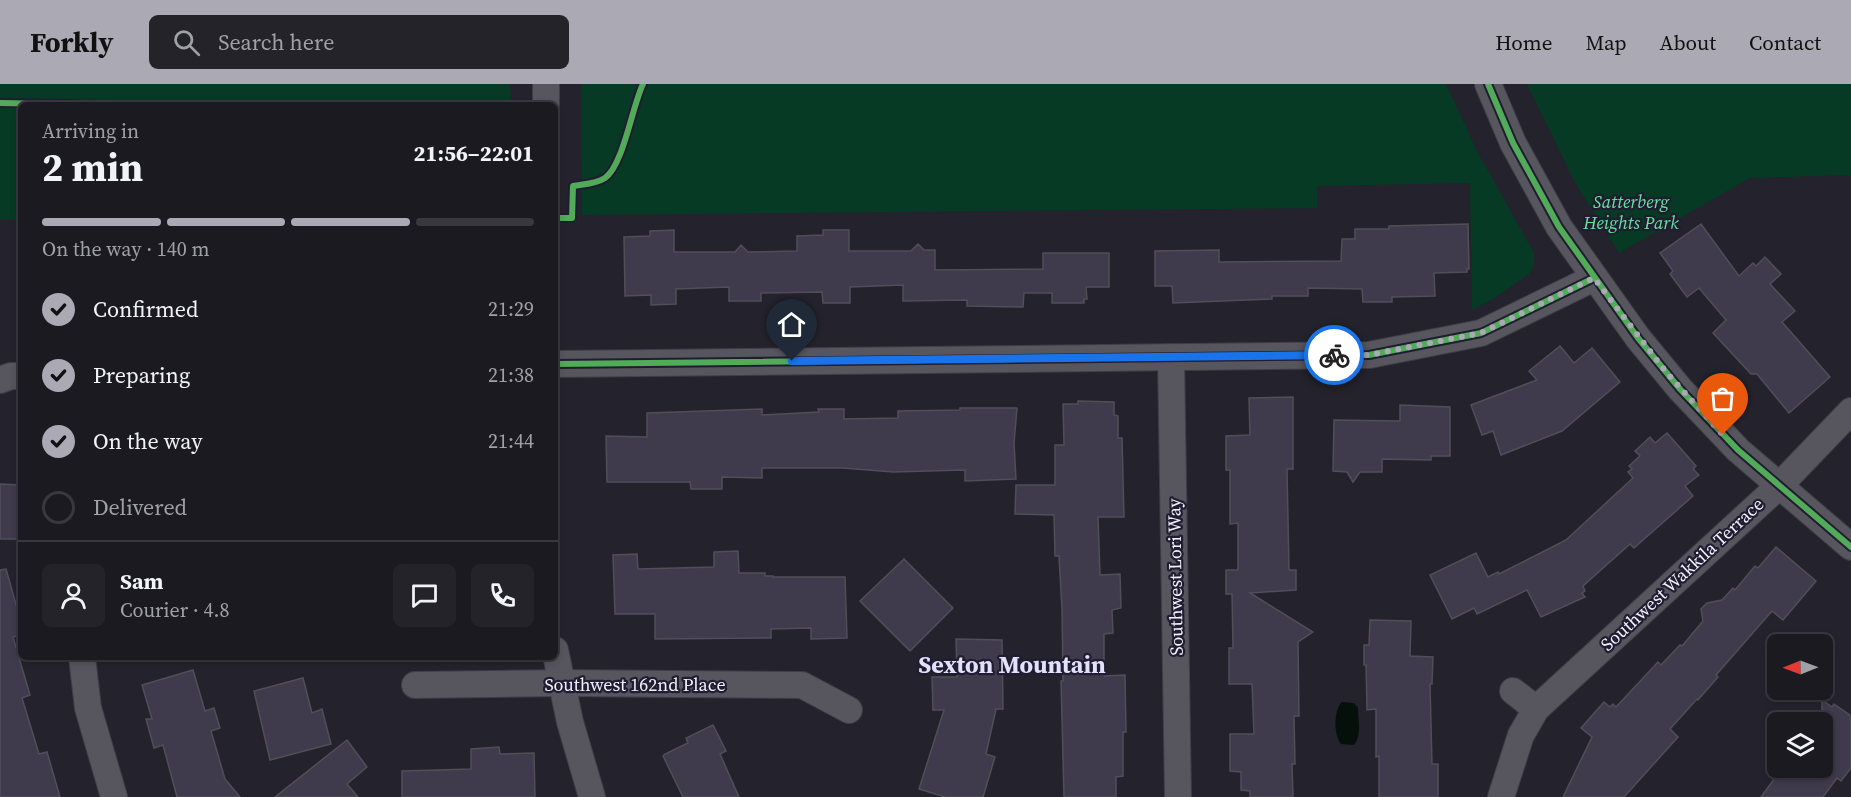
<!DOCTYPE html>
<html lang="en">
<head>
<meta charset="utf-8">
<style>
  :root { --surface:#1b1a21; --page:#24232a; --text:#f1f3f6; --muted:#a0a1a5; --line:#39383f; --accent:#aaa9b4 }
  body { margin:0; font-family:"Source Serif 4",serif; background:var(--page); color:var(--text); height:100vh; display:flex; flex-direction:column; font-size:22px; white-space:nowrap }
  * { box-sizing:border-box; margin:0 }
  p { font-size:20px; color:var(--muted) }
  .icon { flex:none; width:33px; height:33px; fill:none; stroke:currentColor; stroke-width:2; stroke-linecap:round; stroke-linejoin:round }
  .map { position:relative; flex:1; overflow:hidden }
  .details { position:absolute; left:18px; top:18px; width:540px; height:558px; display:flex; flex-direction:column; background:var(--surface); border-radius:9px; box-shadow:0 3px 9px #0003,0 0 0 2px var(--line) }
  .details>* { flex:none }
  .needle { width:39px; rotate:269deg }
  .controls { position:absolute; left:1767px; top:550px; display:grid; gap:12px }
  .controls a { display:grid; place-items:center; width:66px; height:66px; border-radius:9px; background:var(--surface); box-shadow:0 3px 9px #0003,0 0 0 2px var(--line); font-size:30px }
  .pin { position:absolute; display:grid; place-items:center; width:51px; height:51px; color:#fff; margin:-62px -26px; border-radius:50% 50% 50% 0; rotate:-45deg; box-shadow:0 0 6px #0007 }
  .pin .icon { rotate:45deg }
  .courier { position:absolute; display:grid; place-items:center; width:60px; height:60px; margin:-30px; border:4px solid #1a73e8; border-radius:50%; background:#fff; color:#222; box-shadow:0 2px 8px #0007 }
  .summary em { font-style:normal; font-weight:700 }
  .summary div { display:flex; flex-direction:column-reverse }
  .summary { display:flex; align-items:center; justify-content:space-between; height:102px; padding:0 24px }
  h1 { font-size:39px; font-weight:700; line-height:45px }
  .bar { display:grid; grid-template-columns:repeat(4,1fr); gap:9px 6px; align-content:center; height:72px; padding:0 24px }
  .bar i { height:8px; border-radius:4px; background:var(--line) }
  .bar .selected { background:var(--accent) }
  .bar p { grid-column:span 4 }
  .line { display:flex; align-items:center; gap:15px; padding:0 24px; border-top:2px solid var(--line) }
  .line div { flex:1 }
  .round { display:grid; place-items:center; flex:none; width:63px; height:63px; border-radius:9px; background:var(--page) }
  ol { padding:0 24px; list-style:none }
  li { display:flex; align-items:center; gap:18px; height:66px }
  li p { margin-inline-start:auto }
  li .icon { padding:6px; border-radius:50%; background:var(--accent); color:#111; stroke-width:4 }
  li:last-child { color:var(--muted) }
  li i { width:33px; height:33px; border:3px solid var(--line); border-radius:50% }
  header { display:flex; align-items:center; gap:36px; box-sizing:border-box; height:84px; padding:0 30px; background:var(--accent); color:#111 }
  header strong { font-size:28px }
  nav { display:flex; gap:33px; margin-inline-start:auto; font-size:21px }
  .search { width:420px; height:54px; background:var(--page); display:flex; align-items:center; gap:15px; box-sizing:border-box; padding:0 21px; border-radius:9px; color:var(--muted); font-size:22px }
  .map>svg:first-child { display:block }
  .green { fill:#073a24 }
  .water { fill:#06100a }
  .building { fill:#3f3b4d; stroke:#504f58; stroke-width:1.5 }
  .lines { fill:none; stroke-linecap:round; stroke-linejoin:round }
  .street-casing { stroke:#3f3d46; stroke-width:28 }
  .street { stroke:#57565f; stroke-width:26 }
  .cycleway-casing { stroke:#201d31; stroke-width:10 }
  .cycleway { stroke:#51ab58; stroke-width:6 }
  .done { stroke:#aaa9b4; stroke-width:6; stroke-dasharray:0 10.8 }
  .route { stroke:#1a73e8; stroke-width:8 }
  .labels { text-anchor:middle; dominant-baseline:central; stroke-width:4.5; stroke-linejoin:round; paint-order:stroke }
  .park-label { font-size:18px; font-style:italic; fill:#66e39f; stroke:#201d31 }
  .street-label { font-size:18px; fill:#f2f1fd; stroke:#201d31 }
  .district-label { font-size:24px; font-weight:bold; fill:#e3e0fd; stroke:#201d31 }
</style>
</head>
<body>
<header>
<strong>Forkly</strong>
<div class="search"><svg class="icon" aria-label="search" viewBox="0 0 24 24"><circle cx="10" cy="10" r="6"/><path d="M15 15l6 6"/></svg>Search here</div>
<nav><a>Home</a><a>Map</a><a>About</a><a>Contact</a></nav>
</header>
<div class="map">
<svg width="1851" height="713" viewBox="0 0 1851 713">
  <rect width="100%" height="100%" fill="#24222c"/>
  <!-- green -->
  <g class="green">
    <path d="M 0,0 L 510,0 L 511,21 L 21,21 L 21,136 L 0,136 Z"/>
    <path d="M 581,0 L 1446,0 L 1478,69 L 1534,169 L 1534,182 L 1529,190 L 1493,215 L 1472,226 L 1470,99 L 1317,102 L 1317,124 L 582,131 Z"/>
    <path d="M 1527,0 L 1851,0 L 1851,91 L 1750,94 L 1619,169 L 1574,97 Z"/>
  </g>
  <!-- water -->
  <path class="water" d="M 1342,618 L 1354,619 L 1358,624 C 1358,636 1362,652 1354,661 L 1341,660 C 1334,651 1333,627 1342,618 Z"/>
  <!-- building -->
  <g class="building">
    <path d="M 1468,140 L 1469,185 L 1467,185 L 1467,188 L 1434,189 L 1435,212 L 1392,213 L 1392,218 L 1363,218 L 1362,205 L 1308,204 L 1308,212 L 1272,212 L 1272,215 L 1173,219 L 1172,202 L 1155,202 L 1155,167 L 1219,166 L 1219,178 L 1341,177 L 1342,155 L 1355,155 L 1355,145 L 1389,145 L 1389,142 Z"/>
    <path d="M 1701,140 L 1739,192 L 1753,179 L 1756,182 L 1765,173 L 1781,190 L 1770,200 L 1795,227 L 1782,238 L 1830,293 L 1789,329 L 1757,290 L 1751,290 L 1713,249 L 1726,236 L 1699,204 L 1687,213 L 1670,190 L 1673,187 L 1660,169 Z"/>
    <path d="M 674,146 L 674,168 L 735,168 L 741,161 L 748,168 L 797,167 L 797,152 L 823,151 L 823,146 L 849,146 L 849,167 L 911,167 L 918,160 L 924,166 L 935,166 L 935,186 L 1043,185 L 1043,169 L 1109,169 L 1109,203 L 1086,203 L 1087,215 L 1084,215 L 1084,219 L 1052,219 L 1052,209 L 1024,209 L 1023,223 L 967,222 L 967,216 L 903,217 L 903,201 L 850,203 L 850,219 L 823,219 L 822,208 L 761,209 L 761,217 L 729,217 L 729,203 L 676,205 L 676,220 L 651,221 L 651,211 L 625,212 L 624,153 L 650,152 L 650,147 Z"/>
    <path d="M 1560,262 L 1574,279 L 1592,264 L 1620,298 L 1562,347 L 1501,371 L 1493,347 L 1482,351 L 1471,321 L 1537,296 L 1529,287 Z"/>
    <path d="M 1293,313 L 1293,385 L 1287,385 L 1289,486 L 1296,486 L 1296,506 L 1250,509 L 1313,548 L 1298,558 L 1299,632 L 1294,632 L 1295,680 L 1292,680 L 1293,713 L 1250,713 L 1250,707 L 1241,706 L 1241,688 L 1230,687 L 1230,650 L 1254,650 L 1252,600 L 1229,600 L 1229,564 L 1233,564 L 1232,510 L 1226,510 L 1226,486 L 1238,486 L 1238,439 L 1230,440 L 1230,386 L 1226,386 L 1226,352 L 1250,351 L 1249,314 Z"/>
    <path d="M 1078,317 L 1114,318 L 1114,331 L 1118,332 L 1118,354 L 1122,354 L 1124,433 L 1098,433 L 1100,491 L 1120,490 L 1121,524 L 1112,526 L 1113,549 L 1104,550 L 1104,592 L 1125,591 L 1126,648 L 1123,648 L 1123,692 L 1116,693 L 1116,713 L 1064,713 L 1061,597 L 1063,597 L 1062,525 L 1059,472 L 1055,472 L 1054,431 L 1015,430 L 1016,401 L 1055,401 L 1055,361 L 1064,361 L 1063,320 L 1078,320 Z"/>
    <path d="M 1400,321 L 1450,323 L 1450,372 L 1431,372 L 1431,376 L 1382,375 L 1382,388 L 1360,388 L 1353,398 L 1347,388 L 1333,387 L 1334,336 L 1400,337 Z"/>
    <path d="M 960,324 L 1017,324 L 1014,359 L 1016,395 L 965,397 L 965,386 L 893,388 L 843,384 L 762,384 L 762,394 L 722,393 L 722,405 L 691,405 L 690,398 L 607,398 L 606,352 L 647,353 L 647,329 L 762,325 L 762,331 L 819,328 L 818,325 L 844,325 L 844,335 L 898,334 L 898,327 L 960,326 Z"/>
    <path d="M 1667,349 L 1696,382 L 1693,385 L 1699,391 L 1685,402 L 1693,412 L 1634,464 L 1630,460 L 1583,502 L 1585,507 L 1582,509 L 1585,513 L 1541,533 L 1527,506 L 1477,530 L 1474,524 L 1452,535 L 1430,491 L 1476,469 L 1488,493 L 1498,488 L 1499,490 L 1566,456 L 1633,394 L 1628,388 L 1632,385 L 1629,382 L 1640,372 L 1635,367 L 1650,353 L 1655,359 Z"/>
    <path d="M 0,400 L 21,401 L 21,455 L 0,455 Z"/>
    <path d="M 1776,463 L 1816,497 L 1783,536 L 1772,527 L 1716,591 L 1718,593 L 1698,616 L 1697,615 L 1670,645 L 1678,653 L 1624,713 L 1563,713 L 1592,653 L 1581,644 L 1604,618 L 1610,623 L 1613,620 L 1616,623 L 1658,578 L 1661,581 L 1680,561 L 1682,562 L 1703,537 L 1701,525 L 1707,519 L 1722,516 L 1733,504 L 1735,506 L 1755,482 L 1758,484 Z"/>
    <path d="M 738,467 L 739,489 L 765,489 L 765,492 L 773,492 L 773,493 L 845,493 L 847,554 L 811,555 L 811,544 L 771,545 L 771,554 L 655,555 L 655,530 L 615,530 L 613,471 L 637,470 L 638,485 L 714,483 L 714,468 Z"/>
    <path d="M 904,475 L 953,524 L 910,567 L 860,517 Z"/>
    <path d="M 6,485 L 21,538 L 21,551 L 13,553 L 30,611 L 22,614 L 39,670 L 47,668 L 60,713 L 0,713 L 0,486 Z"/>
    <path d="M 1370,536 L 1411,537 L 1410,572 L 1433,573 L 1432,600 L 1430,600 L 1432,680 L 1438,680 L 1438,713 L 1379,713 L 1379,672 L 1376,673 L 1376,625 L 1367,626 L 1366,581 L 1364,581 L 1364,561 L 1369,561 Z"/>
    <path d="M 956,555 L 1002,556 L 1003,625 L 996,625 L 986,670 L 995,673 L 983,713 L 945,713 L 919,705 L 944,626 L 933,626 L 932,593 L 957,593 Z"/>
    <path d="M 193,586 L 205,627 L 214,624 L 220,644 L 211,647 L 225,695 L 240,713 L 177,713 L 163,661 L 154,664 L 146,635 L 152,635 L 142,601 Z"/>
    <path d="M 303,594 L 312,629 L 322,625 L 331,660 L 270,676 L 254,607 Z"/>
    <path d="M 1822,616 L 1832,623 L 1834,620 L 1851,632 L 1851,684 L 1841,697 L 1837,694 L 1823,713 L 1761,713 L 1782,684 L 1822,684 Z"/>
    <path d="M 713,641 L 726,667 L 720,670 L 739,713 L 683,713 L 663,672 L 665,670 L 688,659 L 686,654 Z"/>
    <path d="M 347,656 L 367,683 L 347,700 L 358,713 L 275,713 Z"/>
    <path d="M 499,663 L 500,670 L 534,669 L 535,713 L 402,713 L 402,687 L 471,685 L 471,665 Z"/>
  </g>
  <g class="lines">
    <!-- street casing -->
    <g class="street-casing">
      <g id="street">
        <path d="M 546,0 L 546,21"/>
        <path d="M 1488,0 L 1513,59 L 1559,143 L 1638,254 L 1680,305 L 1738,366 L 1851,463"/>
        <path d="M 1171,273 L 1178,713"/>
        <path d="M 555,280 L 1369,271 L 1481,249 L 1594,194"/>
        <path d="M 0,296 L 11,292 L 21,292"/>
        <path d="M 555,566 L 570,638 L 592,713"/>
        <path d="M 82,573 L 88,624 L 114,713"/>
        <path d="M 415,601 L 562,599 L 802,601 L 849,626"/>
        <path d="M 1513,607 L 1536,625"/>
        <path d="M 1501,713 L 1521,651 L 1536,625 L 1780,401 L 1851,327"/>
      </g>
    </g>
    <!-- street -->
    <use href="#street" class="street"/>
    <!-- cycleway casing -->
    <g class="cycleway-casing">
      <g id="cycleway">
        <path d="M 1488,0 L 1513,59 L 1559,143 L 1638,254 L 1680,305 L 1738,366 L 1851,463"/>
        <path d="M 0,19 L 111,21"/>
        <path d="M 555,134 L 572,134 L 573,102 C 584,100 596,100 605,94 C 623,82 632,23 643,0"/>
        <path d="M 555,280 L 1369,271 L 1481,249 L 1594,194"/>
      </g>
    </g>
    <!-- cycleway -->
    <use href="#cycleway" class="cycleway"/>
  </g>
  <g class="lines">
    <!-- done -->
    <path class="done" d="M 1334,271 L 1369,271 L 1481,249 L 1594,194 L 1666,288 L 1723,351"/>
    <!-- route -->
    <path class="route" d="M 792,277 L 1334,271"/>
  </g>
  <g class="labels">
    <!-- park labels -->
    <g class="park-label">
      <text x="1631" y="117">Satterberg<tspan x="1631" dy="21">Heights Park</tspan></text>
    </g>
    <!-- street labels -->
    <g class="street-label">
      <text transform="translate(1682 490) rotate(-43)">Southwest Wakkila Terrace</text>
      <text transform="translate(1175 493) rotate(-91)">Southwest Lori Way</text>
      <text x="635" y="600">Southwest 162nd Place</text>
    </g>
    <!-- district labels -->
    <g class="district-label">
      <text x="1012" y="580">Sexton Mountain</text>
    </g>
  </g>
</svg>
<div class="controls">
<a><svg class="needle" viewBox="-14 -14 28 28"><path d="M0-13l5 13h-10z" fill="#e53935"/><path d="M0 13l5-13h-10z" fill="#a0a1a5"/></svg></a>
<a><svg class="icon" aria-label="layers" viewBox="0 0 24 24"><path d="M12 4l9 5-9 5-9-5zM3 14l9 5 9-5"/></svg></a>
</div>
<div class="pin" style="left:1723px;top:351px;background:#ea580c"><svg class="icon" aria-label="bag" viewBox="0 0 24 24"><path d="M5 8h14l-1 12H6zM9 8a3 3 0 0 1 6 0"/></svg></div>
<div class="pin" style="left:792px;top:277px;background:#1f2937"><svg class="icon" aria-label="home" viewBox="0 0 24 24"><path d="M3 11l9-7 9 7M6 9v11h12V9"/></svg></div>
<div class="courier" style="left:1334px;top:271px"><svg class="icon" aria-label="bike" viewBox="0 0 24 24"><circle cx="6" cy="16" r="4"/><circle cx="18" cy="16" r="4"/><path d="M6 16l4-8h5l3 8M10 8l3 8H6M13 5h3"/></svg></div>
<section class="details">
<div class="summary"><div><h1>2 min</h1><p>Arriving in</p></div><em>21:56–22:01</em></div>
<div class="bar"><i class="selected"></i><i class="selected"></i><i class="selected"></i><i></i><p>On the way · 140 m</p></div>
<ol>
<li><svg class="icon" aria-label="check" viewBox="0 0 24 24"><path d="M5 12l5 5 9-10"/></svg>Confirmed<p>21:29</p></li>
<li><svg class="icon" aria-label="check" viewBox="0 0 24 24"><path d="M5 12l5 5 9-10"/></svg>Preparing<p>21:38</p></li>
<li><svg class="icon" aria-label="check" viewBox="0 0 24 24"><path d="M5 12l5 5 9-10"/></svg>On the way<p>21:44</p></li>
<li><i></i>Delivered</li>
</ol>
<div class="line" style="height:108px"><a class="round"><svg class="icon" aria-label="person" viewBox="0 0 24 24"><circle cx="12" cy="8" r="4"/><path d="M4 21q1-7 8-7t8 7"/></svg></a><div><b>Sam</b><p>Courier · 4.8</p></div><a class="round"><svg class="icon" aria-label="chat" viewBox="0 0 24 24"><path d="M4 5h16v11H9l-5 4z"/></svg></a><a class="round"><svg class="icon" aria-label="phone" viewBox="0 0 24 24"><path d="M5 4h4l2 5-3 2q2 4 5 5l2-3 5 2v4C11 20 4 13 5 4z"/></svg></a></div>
</section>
</div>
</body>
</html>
